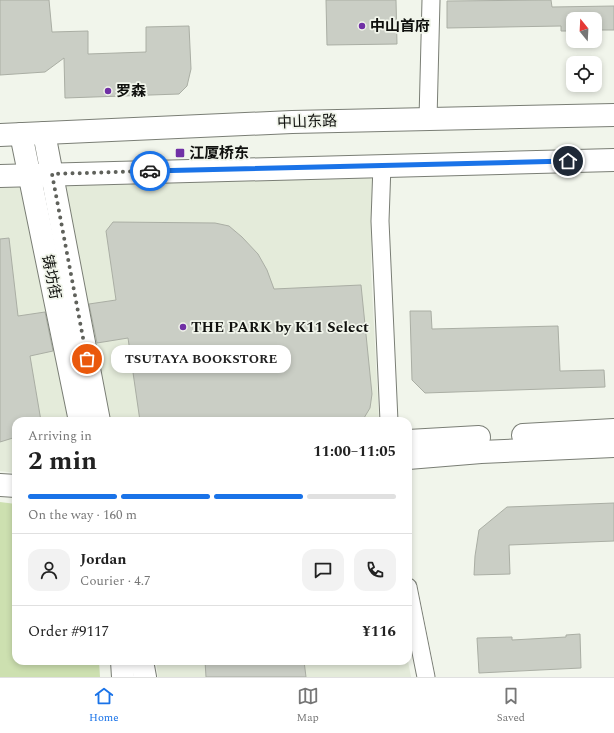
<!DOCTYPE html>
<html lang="en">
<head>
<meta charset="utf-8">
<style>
  :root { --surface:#fff; --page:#f2f2f2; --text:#222; --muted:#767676; --line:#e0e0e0; --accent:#1a73e8 }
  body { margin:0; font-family:Spectral,"Noto Sans SC",serif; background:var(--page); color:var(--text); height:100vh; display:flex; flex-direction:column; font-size:15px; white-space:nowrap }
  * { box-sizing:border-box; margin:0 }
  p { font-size:13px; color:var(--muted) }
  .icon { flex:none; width:22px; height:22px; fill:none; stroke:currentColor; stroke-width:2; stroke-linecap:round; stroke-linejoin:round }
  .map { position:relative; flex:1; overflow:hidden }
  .sheet { position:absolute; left:12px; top:417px; width:400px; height:248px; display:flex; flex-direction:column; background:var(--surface); border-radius:12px; box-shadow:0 2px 6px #0003 }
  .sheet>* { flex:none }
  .needle { width:26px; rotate:342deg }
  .fabs { position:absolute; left:566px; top:12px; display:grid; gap:8px }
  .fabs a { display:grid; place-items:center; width:36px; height:36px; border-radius:8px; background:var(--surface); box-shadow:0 2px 6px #0003; font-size:20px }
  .pin { position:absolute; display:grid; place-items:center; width:34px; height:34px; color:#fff; margin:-17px; border:2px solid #fff; border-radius:50%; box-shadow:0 1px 4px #0007 }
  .courier { position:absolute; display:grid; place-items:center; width:40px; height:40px; margin:-20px; border:3px solid #1a73e8; border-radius:50%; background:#fff; color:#222; box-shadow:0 1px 5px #0007 }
  .bubble { position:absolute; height:28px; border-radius:12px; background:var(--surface); box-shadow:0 2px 6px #0003; font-size:13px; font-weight:700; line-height:28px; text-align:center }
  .summary em { font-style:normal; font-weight:700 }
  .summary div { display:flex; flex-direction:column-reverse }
  .summary { display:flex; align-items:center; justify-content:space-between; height:68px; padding:0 16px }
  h1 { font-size:26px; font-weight:700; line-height:30px }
  .bar { display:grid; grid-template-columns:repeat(4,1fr); gap:6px 4px; align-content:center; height:48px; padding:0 16px }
  .bar i { height:5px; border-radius:3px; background:var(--line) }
  .bar .selected { background:var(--accent) }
  .bar p { grid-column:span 4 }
  .line { display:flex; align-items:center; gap:10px; padding:0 16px; border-top:1px solid var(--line) }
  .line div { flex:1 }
  .round { display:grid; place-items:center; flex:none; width:42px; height:42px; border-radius:12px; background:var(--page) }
  .menu { display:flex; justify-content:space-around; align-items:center; height:56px; border-top:1px solid var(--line); background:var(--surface); font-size:11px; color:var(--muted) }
  .menu a { display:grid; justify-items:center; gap:2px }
  .menu .selected { color:var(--accent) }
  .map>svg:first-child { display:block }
  .built { fill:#e4ebda }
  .green { fill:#cde0b0 }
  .building { fill:#cacec5; stroke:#aaaea4 }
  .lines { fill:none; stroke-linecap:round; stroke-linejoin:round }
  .street-casing { stroke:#7a7e75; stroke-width:19 }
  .secondary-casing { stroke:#7a7e75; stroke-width:24 }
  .primary-casing { stroke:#7a7e75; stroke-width:24 }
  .street { stroke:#fff; stroke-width:17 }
  .secondary { stroke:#fff; stroke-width:22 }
  .primary { stroke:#fff; stroke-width:22 }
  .done { stroke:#5f615b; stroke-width:4; stroke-dasharray:0 7.2 }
  .route { stroke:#1a73e8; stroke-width:5 }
  .poi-dot { fill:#7030a5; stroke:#f1f5eb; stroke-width:1.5 }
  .labels { text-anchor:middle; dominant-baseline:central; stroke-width:3.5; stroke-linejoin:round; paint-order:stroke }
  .poi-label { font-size:15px; font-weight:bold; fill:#10110e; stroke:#f1f5eb; text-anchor:start }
  .street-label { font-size:15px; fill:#10110e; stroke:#f1f5eb }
</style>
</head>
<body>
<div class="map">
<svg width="614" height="677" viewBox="0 0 614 677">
  <rect width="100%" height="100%" fill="#f1f5eb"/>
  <!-- built -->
  <g class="built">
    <path d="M 373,176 L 371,270 L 379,421 L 16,421 L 16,473 L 0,471 L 0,185 Z"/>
    <path d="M 156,661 L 408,661 L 411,677 L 158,677 Z"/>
  </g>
  <!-- green -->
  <path class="green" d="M 0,502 L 16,504 L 16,661 L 99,661 L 100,677 L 0,677 Z"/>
  <!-- building -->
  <g class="building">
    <path d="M 0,0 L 49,0 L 52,32 L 88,31 L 88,54 L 146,52 L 146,27 L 189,26 L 191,69 L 187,86 L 179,94 L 65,98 L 64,58 L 45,72 L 0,75 Z"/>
    <path d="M 326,0 L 396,0 L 397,44 L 327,45 Z"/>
    <path d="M 551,0 L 552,7 L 614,6 L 614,30 L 595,30 L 595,19 L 573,19 L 573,31 L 561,31 L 561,26 L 447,28 L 447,1 Z"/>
    <path d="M 113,222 L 215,223 L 229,226 L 242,237 L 258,254 L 267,270 L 274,289 L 361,285 L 372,394 L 370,408 L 364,418 L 354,421 L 140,421 L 128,338 L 97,343 L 89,304 L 116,300 L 106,231 Z"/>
    <path d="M 9,238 L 18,316 L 45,312 L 53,351 L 30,356 L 41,421 L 16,421 L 16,437 L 0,442 L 0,239 Z"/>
    <path d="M 410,311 L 431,311 L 432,329 L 558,326 L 560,371 L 604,370 L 605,387 L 425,393 L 412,380 Z"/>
    <path d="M 614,503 L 614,541 L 509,545 L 510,574 L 474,575 L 475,556 L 479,530 L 507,507 Z"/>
    <path d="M 580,634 L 581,668 L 479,673 L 477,638 L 512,637 L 512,640 L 566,637 L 566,635 Z"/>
    <path d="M 205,661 L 304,661 L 306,677 L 206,677 Z"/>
  </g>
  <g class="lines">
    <!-- street casing -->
    <g class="street-casing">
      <g id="street">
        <path d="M 428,119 L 431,0"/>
        <path d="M 382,165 L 380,221 L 389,421"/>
        <path d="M 408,587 L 426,677"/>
      </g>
    </g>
    <!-- secondary casing -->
    <g class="secondary-casing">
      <g id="secondary">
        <path d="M 44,133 L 99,421"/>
        <path d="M 21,134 L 80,421"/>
        <path d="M 523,435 L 614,430"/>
        <path d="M 408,441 L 479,437"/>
        <path d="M 408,458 L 481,452 L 614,446"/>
        <path d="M 0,485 L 16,486"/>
        <path d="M 122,661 L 123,677"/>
        <path d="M 142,661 L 145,677"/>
      </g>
    </g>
    <!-- primary casing -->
    <g class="primary-casing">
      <g id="primary">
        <path d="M 0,135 L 292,122 L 614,115"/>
        <path d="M 0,176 L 614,160"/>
      </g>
    </g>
    <!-- street -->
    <use href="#street" class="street"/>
    <!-- secondary -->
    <use href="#secondary" class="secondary"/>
    <!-- primary -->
    <use href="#primary" class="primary"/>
  </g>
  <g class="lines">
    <!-- done -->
    <path class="done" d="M 87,359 L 52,174 L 150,171"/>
    <!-- route -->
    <path class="route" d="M 150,171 L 568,161"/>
  </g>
  <!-- markers -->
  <g class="poi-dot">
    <circle cx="362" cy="26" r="4"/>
    <circle cx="108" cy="91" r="4"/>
    <rect x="175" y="148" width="10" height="10" rx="2"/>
    <circle cx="183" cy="327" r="4"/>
  </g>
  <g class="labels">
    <!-- poi labels -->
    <g class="poi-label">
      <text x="370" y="26">中山首府</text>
      <text x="116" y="91">罗森</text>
      <text x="189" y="153">江厦桥东</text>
      <text x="191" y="327">THE PARK by K11 Select</text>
    </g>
    <!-- street labels -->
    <g class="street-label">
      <text transform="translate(307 122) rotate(-2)">中山东路</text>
      <text transform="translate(51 277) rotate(79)">铸坊街</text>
    </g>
  </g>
</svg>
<div class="fabs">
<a><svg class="needle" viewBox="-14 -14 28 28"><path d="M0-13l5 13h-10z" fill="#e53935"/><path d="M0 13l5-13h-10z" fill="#767676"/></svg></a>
<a><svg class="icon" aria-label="locate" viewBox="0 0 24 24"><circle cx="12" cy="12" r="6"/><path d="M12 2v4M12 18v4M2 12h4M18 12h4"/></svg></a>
</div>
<div class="pin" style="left:87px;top:359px;background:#ea580c"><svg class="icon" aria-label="bag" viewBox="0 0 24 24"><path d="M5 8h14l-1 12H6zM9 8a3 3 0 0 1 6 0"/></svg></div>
<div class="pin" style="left:568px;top:161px;background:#1f2937"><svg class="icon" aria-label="home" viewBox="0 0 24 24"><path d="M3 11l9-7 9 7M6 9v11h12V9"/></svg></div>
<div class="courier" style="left:150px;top:171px"><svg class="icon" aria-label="car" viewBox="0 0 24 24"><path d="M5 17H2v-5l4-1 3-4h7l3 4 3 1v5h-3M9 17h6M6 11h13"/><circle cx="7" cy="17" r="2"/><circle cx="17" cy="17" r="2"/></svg></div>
<div class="bubble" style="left:111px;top:345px;width:180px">TSUTAYA BOOKSTORE</div>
<section class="sheet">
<div class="summary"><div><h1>2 min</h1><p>Arriving in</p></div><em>11:00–11:05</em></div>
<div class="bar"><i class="selected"></i><i class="selected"></i><i class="selected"></i><i></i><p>On the way · 160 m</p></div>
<div class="line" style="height:72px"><a class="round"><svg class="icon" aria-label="person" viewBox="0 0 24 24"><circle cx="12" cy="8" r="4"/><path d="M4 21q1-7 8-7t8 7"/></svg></a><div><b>Jordan</b><p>Courier · 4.7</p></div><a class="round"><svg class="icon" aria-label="chat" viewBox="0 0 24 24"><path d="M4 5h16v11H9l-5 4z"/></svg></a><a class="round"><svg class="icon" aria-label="phone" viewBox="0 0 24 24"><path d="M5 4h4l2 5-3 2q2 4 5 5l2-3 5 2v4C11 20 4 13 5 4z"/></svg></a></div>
<div class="line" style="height:52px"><div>Order #9117</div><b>¥116</b></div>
</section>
</div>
<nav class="menu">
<a class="selected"><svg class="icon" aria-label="home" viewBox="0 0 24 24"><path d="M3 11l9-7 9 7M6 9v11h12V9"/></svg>Home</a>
<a><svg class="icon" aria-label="map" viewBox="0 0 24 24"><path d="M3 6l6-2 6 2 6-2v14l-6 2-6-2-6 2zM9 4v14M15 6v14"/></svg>Map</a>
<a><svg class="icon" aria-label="saved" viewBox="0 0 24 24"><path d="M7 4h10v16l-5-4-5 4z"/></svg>Saved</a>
</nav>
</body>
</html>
